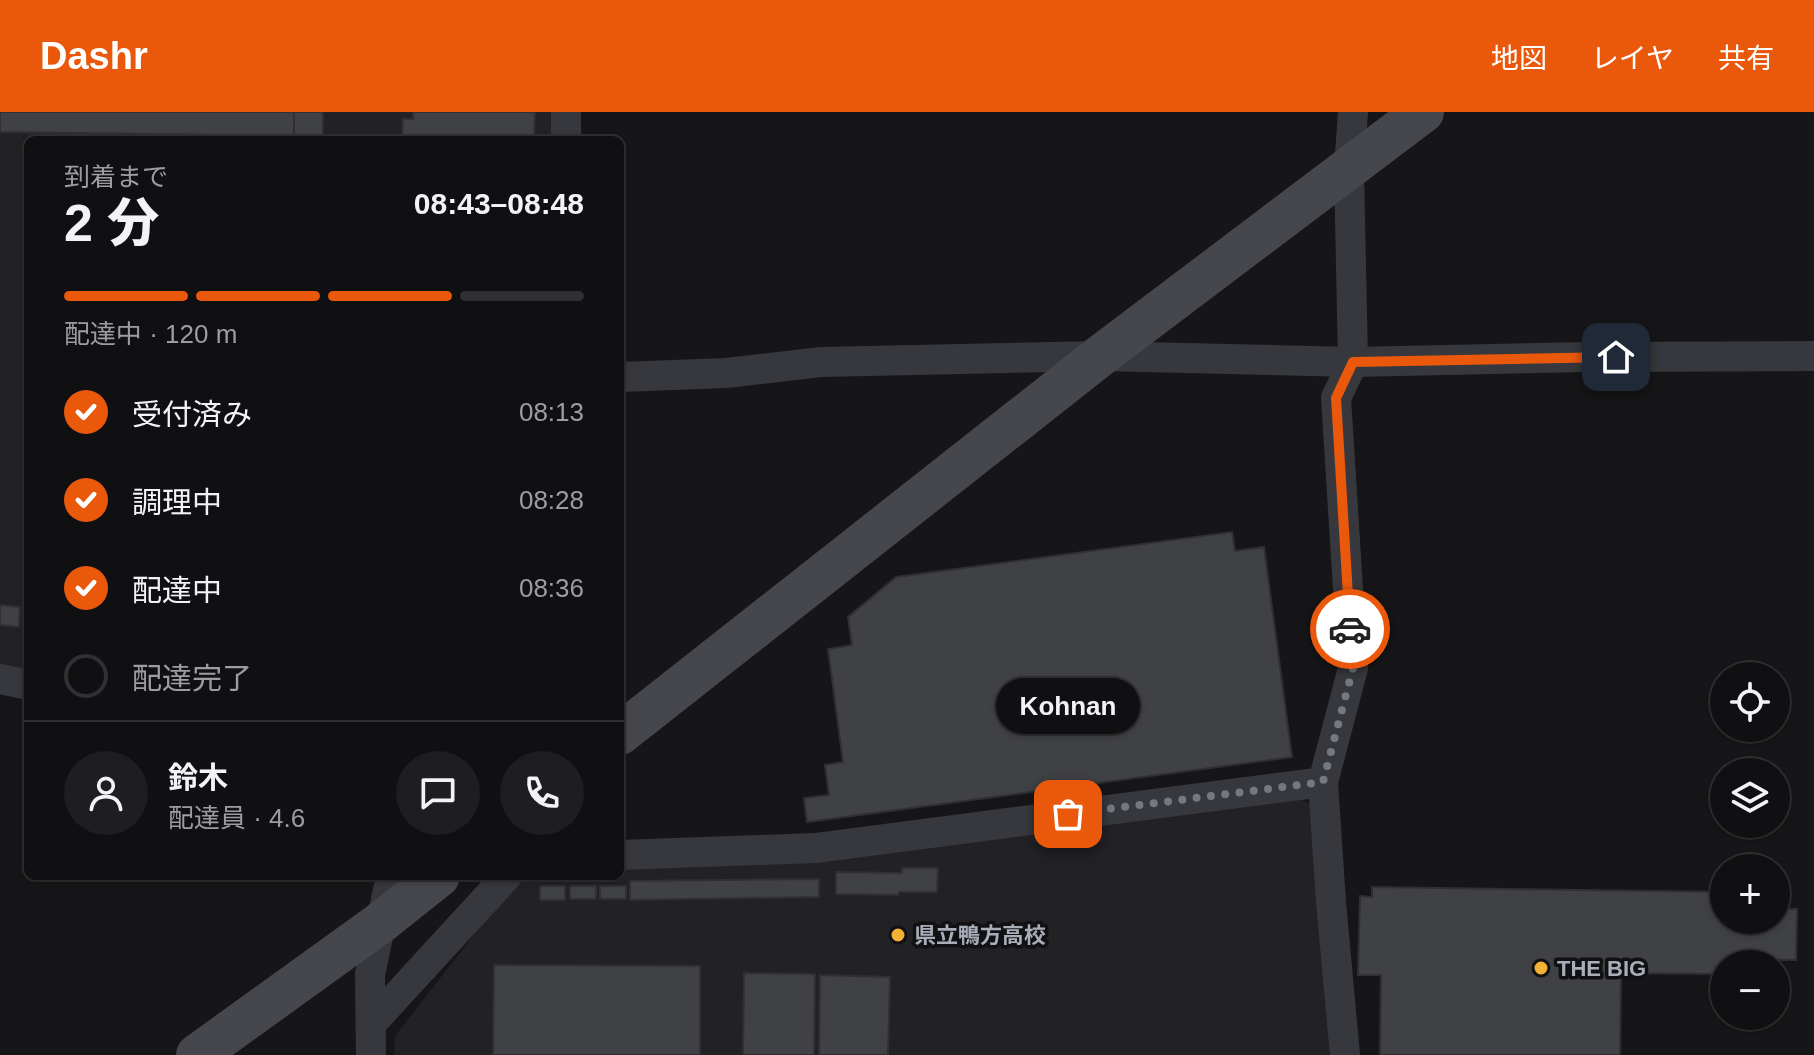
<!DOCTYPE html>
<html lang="ja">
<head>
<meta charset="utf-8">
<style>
  :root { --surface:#101012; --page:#1e1e20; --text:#f1f3f6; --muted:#9c9d9f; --line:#303032; --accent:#ea580c }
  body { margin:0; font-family:Arial,"Noto Sans JP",sans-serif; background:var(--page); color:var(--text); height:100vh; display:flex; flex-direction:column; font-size:30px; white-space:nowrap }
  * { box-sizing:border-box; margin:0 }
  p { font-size:26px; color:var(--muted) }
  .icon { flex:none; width:44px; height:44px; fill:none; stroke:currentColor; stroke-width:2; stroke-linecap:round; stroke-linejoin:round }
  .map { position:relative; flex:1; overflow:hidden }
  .panel { position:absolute; left:24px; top:24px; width:600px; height:744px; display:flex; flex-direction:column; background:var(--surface); border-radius:12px; box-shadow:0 2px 6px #0004,0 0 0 2px var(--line) }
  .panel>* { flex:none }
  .fabs { position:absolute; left:1710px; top:550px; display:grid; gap:16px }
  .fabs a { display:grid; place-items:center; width:80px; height:80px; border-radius:50%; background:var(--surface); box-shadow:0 2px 6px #0004,0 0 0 2px var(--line); font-size:40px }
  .pin { position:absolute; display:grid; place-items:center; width:68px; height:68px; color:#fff; margin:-34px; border-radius:16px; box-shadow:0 4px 12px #0006 }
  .courier { position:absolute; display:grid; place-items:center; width:80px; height:80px; margin:-40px; border:6px solid #ea580c; border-radius:50%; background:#fff; color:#222; box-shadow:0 2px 10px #0007 }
  .bubble { position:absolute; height:56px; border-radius:28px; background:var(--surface); box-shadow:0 2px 6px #0004,0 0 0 2px var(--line); font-size:26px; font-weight:800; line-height:56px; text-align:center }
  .headline em { font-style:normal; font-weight:800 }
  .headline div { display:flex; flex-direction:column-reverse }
  .headline { display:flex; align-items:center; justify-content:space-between; height:136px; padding:0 40px }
  h1 { font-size:52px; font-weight:800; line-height:60px }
  .bar { display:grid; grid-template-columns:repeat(4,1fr); gap:12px 8px; align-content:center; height:96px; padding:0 40px }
  .bar i { height:10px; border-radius:6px; background:var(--line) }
  .bar .current { background:var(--accent) }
  .bar p { grid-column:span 4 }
  .line { display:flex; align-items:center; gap:20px; padding:0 40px; border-top:2px solid var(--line) }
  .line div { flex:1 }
  .round { display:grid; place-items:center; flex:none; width:84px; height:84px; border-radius:42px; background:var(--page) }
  ol { padding:0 40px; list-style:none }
  li { display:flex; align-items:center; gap:24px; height:88px }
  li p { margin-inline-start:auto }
  li .icon { padding:8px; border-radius:50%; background:var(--accent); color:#fff; stroke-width:4 }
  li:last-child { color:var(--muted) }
  li i { width:44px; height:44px; border:4px solid var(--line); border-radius:50% }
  header { display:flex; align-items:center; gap:48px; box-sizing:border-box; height:112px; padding:0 40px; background:var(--accent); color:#fff }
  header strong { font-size:38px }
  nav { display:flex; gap:44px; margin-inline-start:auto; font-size:28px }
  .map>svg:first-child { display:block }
  .built { fill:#222225 }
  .building { fill:#404145; stroke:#303034; stroke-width:2 }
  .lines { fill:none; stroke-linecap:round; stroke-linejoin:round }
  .street { stroke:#37383d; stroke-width:30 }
  .secondary { stroke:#45474d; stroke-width:42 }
  .done { stroke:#757880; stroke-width:8; stroke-dasharray:0 14.4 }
  .route { stroke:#ea580c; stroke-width:10 }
  .poi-dot { fill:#f2b134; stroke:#111113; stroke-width:3 }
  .labels { text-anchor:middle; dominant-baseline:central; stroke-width:7; stroke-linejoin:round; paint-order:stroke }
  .poi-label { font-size:22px; font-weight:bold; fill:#a8adb8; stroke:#111113; text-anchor:start }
</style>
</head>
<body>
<header>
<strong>Dashr</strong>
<nav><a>地図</a><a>レイヤ</a><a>共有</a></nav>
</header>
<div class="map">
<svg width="1814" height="943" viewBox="0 0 1814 943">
  <rect width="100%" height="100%" fill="#161618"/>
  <!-- built -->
  <g class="built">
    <path d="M 0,0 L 558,0 L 557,28 L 28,28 L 28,558 L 0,552 Z"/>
    <path d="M 1293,681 L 1313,695 L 1331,943 L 394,943 L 395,924 L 520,764 L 620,764 L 620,753 Z"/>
  </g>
  <!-- building -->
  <g class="building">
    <path d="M 0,0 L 294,0 L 294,24 L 0,20 Z"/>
    <rect x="294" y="0" width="29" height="24"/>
    <path d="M 413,0 L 535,0 L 534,28 L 402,28 L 403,7 L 413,7 Z"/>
    <path d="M 1232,420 L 1235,439 L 1264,435 L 1292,645 L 807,710 L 804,686 L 829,683 L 825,653 L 843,650 L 828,537 L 852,533 L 848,505 L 896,465 Z"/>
    <path d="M 0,493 L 20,495 L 19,515 L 0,513 Z"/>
    <path d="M 902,756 L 938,756 L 937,780 L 899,780 L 898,783 L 836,782 L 836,760 L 902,761 Z"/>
    <path d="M 819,767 L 819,785 L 630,788 L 630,769 Z"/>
    <rect x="540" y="774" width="25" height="14"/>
    <rect x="570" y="774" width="26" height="13"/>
    <rect x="600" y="774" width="26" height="13"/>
    <path d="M 1372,775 L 1724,780 L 1724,808 L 1776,808 L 1776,781 L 1789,781 L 1789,797 L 1797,797 L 1796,848 L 1726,847 L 1724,862 L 1621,861 L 1620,943 L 1380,943 L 1381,863 L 1358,863 L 1360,784 L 1372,785 Z"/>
    <path d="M 494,853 L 700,854 L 700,943 L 493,943 Z"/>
    <path d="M 744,861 L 815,862 L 814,943 L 743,943 Z"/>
    <path d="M 820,863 L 890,865 L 888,943 L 819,943 Z"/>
  </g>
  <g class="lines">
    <!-- street -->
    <g class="street">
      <path d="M 566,28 L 566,0"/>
      <path d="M 620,265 L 726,261 L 821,250 L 1100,244 L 1353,250 L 1588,245 L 1814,244"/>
      <path d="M 0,567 L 28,573"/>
      <path d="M 620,743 L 815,736 L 1323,670"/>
      <path d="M 371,912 L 507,764"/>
      <path d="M 371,943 L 370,862 L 391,764"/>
      <path d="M 1345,943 L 1331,790 L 1323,670 L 1353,556 L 1336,286 L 1353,250 L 1349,57 L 1353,0"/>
    </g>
    <!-- secondary -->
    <g class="secondary">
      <path d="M 620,622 L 1100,244 L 1423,0"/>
      <path d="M 197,943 L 380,811 L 439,764"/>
    </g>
  </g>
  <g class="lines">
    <!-- done -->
    <path class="done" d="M 1068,702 L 1323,670 L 1353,556 L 1350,517"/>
    <!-- route -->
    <path class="route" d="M 1350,517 L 1336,286 L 1353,250 L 1616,245"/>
  </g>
  <!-- markers -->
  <g class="poi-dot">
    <circle cx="898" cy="823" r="8"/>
    <circle cx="1541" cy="856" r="8"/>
  </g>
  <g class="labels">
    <!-- poi labels -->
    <g class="poi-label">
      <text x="914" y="823">県立鴨方高校</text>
      <text x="1557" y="856">THE BIG</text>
    </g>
  </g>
</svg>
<div class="fabs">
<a><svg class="icon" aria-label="locate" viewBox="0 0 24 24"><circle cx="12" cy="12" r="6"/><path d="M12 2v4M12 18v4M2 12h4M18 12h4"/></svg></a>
<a><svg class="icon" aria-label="layers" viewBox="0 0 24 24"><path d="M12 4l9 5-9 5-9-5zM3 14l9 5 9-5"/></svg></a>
<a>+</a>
<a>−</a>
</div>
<div class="pin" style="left:1068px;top:702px;background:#ea580c"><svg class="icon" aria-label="bag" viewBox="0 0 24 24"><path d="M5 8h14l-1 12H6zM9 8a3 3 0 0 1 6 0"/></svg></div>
<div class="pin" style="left:1616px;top:245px;background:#1f2937"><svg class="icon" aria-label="home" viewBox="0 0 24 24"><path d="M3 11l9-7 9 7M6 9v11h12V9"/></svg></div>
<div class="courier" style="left:1350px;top:517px"><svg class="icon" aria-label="car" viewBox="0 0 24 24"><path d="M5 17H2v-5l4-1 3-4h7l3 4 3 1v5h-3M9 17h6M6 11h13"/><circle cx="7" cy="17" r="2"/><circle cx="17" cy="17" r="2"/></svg></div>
<div class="bubble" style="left:996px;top:566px;width:144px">Kohnan</div>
<section class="panel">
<div class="headline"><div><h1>2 分</h1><p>到着まで</p></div><em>08:43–08:48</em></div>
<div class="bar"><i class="current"></i><i class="current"></i><i class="current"></i><i></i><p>配達中 · 120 m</p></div>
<ol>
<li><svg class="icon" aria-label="check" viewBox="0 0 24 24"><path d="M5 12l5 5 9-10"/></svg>受付済み<p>08:13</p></li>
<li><svg class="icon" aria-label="check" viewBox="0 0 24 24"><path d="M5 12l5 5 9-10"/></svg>調理中<p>08:28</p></li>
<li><svg class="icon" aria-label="check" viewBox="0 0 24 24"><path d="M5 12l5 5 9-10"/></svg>配達中<p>08:36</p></li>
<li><i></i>配達完了</li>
</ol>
<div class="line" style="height:144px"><a class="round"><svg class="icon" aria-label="person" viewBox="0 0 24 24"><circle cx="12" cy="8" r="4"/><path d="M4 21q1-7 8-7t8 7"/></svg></a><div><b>鈴木</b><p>配達員 · 4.6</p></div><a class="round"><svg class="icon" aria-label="chat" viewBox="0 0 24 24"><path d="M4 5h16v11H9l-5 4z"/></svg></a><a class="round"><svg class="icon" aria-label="phone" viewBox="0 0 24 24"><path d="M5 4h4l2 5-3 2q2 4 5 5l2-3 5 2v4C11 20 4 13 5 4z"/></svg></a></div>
</section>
</div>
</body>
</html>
